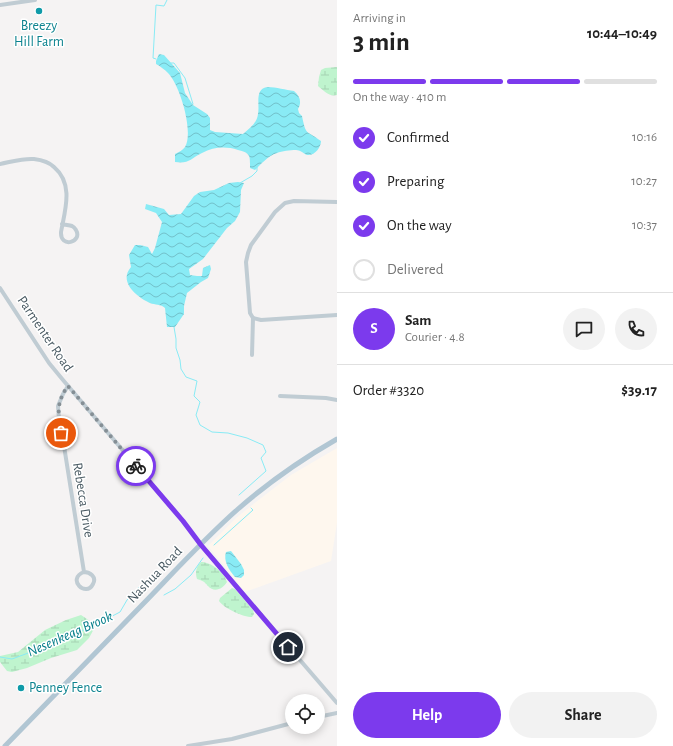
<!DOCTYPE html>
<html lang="en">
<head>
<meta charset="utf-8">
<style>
  :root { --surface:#fff; --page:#f2f2f2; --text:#222; --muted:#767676; --line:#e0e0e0; --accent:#7c3aed }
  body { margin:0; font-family:"Alegreya Sans",sans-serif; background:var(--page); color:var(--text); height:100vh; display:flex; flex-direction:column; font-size:15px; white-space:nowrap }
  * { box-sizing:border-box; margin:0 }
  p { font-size:13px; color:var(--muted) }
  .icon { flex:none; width:22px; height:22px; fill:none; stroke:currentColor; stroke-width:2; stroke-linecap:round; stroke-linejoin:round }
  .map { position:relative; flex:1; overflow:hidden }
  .panel { display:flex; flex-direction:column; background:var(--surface); width:336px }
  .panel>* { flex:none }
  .controls { position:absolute; left:285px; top:694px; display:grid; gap:8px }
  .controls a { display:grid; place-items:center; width:40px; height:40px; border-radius:50%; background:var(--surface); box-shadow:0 2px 10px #0003; font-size:20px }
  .pin { position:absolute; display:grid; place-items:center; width:34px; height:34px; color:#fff; margin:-17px; border:2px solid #fff; border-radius:50%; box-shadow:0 1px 4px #0007 }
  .courier { position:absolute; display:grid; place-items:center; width:40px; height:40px; margin:-20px; border:3px solid #7c3aed; border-radius:50%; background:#fff; color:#222; box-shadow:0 1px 5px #0007 }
  .head em { font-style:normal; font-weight:600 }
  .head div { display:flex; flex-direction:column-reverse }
  .head { display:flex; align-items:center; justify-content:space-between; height:68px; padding:0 16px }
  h1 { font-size:26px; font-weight:600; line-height:30px }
  .bar { display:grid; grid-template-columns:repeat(4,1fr); gap:6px 4px; align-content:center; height:48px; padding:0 16px }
  .bar i { height:5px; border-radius:3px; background:var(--line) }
  .bar .on { background:var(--accent) }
  .bar p { grid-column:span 4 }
  .line { display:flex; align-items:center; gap:10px; padding:0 16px; border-top:1px solid var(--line) }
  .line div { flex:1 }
  .round { display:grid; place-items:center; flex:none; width:42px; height:42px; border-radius:21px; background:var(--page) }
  ol { padding:0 16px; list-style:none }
  li { display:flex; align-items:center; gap:12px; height:44px }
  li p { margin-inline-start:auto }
  li .icon { padding:4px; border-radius:50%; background:var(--accent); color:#fff; stroke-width:4 }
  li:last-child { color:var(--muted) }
  li i { width:22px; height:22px; border:2px solid var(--line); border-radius:50% }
  .cta { display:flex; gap:8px; margin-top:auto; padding:8px 16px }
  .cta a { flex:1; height:46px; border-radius:24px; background:var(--accent); color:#fff; font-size:16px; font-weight:600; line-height:46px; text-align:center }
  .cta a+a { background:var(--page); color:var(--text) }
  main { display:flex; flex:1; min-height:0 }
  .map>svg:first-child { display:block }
  .commercial { fill:#fef7ee }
  .wetland { fill:url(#wetland-marsh) }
  .water { fill:url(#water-waves) }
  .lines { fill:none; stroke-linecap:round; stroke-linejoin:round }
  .stream { stroke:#89ebf5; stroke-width:1 }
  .minor { stroke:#c0ccd3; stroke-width:4 }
  .major { stroke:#b1c6d3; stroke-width:5 }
  .done { stroke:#858f95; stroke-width:4; stroke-dasharray:0 7.2 }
  .route { stroke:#7c3aed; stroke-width:5 }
  .culture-dot { fill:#0f9aa8; stroke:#fff; stroke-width:1.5 }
  .labels { text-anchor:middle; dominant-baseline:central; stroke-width:3; stroke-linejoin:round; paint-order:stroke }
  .culture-label { font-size:14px; fill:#0d838f; stroke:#fff }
  .street-label { font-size:14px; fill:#485962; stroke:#fff }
  .water-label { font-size:15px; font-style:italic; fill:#057e8a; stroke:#fff }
</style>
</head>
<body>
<main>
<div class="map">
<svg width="337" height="746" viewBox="0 0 337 746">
  <defs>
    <pattern id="wetland-marsh" width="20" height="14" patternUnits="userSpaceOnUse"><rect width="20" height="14" fill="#bff4ce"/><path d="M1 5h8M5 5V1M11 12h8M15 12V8" fill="none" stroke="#a6d3b3"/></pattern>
    <pattern id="water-waves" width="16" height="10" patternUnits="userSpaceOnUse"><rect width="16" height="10" fill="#89ebf5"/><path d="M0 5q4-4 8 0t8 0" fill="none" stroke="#72c1ca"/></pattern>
  </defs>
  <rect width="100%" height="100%" fill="#f5f3f3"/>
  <!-- commercial -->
  <path class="commercial" d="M 337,448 L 337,523 L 331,561 L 245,592 L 208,546 L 236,518 L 256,502 L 291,475 Z"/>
  <!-- wetland -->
  <g class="wetland">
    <path d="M 337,67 L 337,95 C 329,97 324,91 318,86 L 319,77 L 321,70 L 325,68 Z"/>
    <path d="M 201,562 C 211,562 224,572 227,582 C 223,589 214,593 208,586 C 207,586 207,584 206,584 C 204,581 200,580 197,579 C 195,572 196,567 201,562 Z"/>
    <path d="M 232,588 L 235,589 L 253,610 L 254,614 L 252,617 C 243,617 225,609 219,601 L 220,598 Z"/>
    <path d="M 81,615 L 90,621 L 95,627 L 89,638 L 77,650 L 51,658 L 27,668 L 12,672 L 7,671 L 0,662 L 0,656 L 18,652 L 45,630 L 66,620 Z"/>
  </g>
  <!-- water -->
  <g class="water">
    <path d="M 159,54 L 164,55 L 180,73 L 185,93 L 193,105 L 207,114 L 210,118 L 210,130 L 215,132 L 243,134 C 250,128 257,123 258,114 C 260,105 254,88 268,87 C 276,87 286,90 294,91 C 300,96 302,102 298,109 L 299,113 L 302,116 C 306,136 306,130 321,141 C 321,147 315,156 307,155 C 303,153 300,150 296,150 C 290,150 282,151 277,153 C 268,156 261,164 255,170 L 250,168 C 250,156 251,153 238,150 C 225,146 214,147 202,153 C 190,159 189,164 175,162 L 175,154 C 179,152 183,150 185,147 C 194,132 180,85 168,73 C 165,70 160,66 156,64 L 156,61 Z"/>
    <path d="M 238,182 L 244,183 L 241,190 L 240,212 L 235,221 L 227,228 L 203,259 L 189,269 L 190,275 L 197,276 L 202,276 L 203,268 L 210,265 L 211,269 L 208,278 L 201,282 L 187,293 L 184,306 L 184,314 L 175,327 L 167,327 L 165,308 C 161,304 155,305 150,303 C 137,297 118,282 131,267 L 129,255 L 135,245 L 140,245 L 148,247 L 152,254 L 155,248 L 162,222 L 156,213 L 145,209 L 146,204 L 164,209 L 169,215 L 181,214 L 194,196 L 200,192 L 214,190 L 229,183 Z"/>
    <path d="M 231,551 L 241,564 L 244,570 L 244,575 L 241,578 L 235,577 C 229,570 223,561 226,552 Z"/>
  </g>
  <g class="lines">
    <!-- stream -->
    <g class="stream">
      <path d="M 156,59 L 153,58 L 156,5 L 164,6 L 167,0"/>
      <path d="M 171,63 L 174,63 L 185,78 L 193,104"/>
      <path d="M 240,183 L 252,176 L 257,171 L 257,167"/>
      <path d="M 174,327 L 176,339 L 176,348 L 180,360 L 181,369 L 186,377 L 197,381 L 194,396 L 200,402 L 196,415 L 200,425 L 212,432 L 228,433 L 247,438 L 263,445 L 266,452 L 261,458 L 266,471 L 239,495"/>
      <path d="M 214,545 L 253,510 L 251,508"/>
      <path d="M 164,595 L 175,589 L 191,575 L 203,558"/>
      <path d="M 0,657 L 12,659 L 50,645 L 99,623 L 120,612 L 127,600 L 136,590 L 145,583 L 151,584"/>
    </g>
    <!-- minor -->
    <g class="minor">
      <path d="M 0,5 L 35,0"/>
      <path d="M 0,164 C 11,162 23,158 34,159 C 42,160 49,162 54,167 C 74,184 65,210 61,232 C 60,249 83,242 76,230 C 75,228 74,227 72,226 C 69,225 65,225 62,224"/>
      <path d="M 0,288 L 49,363 L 63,380 L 183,521 L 201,545 L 337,703"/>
      <path d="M 253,318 L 261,320 L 337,315"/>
      <path d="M 252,355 L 253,318 L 250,313 L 246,262 L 248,253 L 251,245 L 275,212 L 285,203 L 294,201 L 337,202"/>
      <path d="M 68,386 L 63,394 L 58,406 L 59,420 L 64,446 L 84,572 C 66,579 86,598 93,584 C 97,577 90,572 84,572"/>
      <path d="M 280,396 L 326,398 L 337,400"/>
      <path d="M 318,717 L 337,713"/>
      <path d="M 188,746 L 232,739 L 292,723"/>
    </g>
    <!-- major -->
    <path class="major" d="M 5,746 C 51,699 96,652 142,605 C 174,572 204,539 238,509 C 269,482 302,459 337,439"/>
  </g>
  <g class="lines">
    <!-- done -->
    <path class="done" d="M 61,433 C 58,414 56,402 68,386 L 136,466"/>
    <!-- route -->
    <path class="route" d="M 136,466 L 183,521 L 201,545 L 288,647"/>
  </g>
  <!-- markers -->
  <g class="culture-dot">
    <circle cx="39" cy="11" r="4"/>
    <circle cx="21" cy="688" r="4"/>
  </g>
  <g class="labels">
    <!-- culture labels -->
    <g class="culture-label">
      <text x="39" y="26">Breezy<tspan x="39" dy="16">Hill Farm</tspan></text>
      <text x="29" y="688" text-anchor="start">Penney Fence</text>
    </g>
    <!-- street labels -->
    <g class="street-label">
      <text transform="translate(45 334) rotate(56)">Parmenter Road</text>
      <text transform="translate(83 500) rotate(81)">Rebecca Drive</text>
      <text transform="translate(155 575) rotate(-46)">Nashua Road</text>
    </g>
    <!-- water labels -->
    <g class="water-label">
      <text transform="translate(70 634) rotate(-24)">Nesenkeag Brook</text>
    </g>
  </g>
</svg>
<div class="controls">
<a><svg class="icon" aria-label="locate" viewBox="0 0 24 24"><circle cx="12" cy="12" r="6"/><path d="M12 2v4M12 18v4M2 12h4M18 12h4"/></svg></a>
</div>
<div class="pin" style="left:61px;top:433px;background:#ea580c"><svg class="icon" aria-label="bag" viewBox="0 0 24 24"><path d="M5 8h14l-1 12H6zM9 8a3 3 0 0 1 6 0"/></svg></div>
<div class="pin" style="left:288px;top:647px;background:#1f2937"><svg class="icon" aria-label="home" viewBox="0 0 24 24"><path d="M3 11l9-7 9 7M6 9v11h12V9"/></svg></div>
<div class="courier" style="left:136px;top:466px"><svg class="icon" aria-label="bike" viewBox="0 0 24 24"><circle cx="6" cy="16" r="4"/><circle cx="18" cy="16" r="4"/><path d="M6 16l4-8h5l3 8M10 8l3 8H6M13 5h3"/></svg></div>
</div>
<section class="panel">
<div class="head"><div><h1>3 min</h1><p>Arriving in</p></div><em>10:44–10:49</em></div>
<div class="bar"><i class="on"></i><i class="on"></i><i class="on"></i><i></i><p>On the way · 410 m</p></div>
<ol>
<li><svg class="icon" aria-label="check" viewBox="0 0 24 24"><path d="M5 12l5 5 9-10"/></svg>Confirmed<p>10:16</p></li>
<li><svg class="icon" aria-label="check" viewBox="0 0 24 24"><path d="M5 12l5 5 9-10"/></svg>Preparing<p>10:27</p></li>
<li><svg class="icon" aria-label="check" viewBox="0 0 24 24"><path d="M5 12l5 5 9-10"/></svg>On the way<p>10:37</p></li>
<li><i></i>Delivered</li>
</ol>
<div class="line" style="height:72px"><b class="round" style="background:var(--accent);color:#fff">S</b><div><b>Sam</b><p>Courier · 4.8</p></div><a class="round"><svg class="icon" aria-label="chat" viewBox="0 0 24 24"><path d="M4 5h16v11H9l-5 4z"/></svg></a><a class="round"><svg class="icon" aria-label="phone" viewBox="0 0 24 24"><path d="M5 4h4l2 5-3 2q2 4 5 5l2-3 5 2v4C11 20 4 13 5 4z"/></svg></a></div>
<div class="line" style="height:52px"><div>Order #3320</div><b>$39.17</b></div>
<div class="cta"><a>Help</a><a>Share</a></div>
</section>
</main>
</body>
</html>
